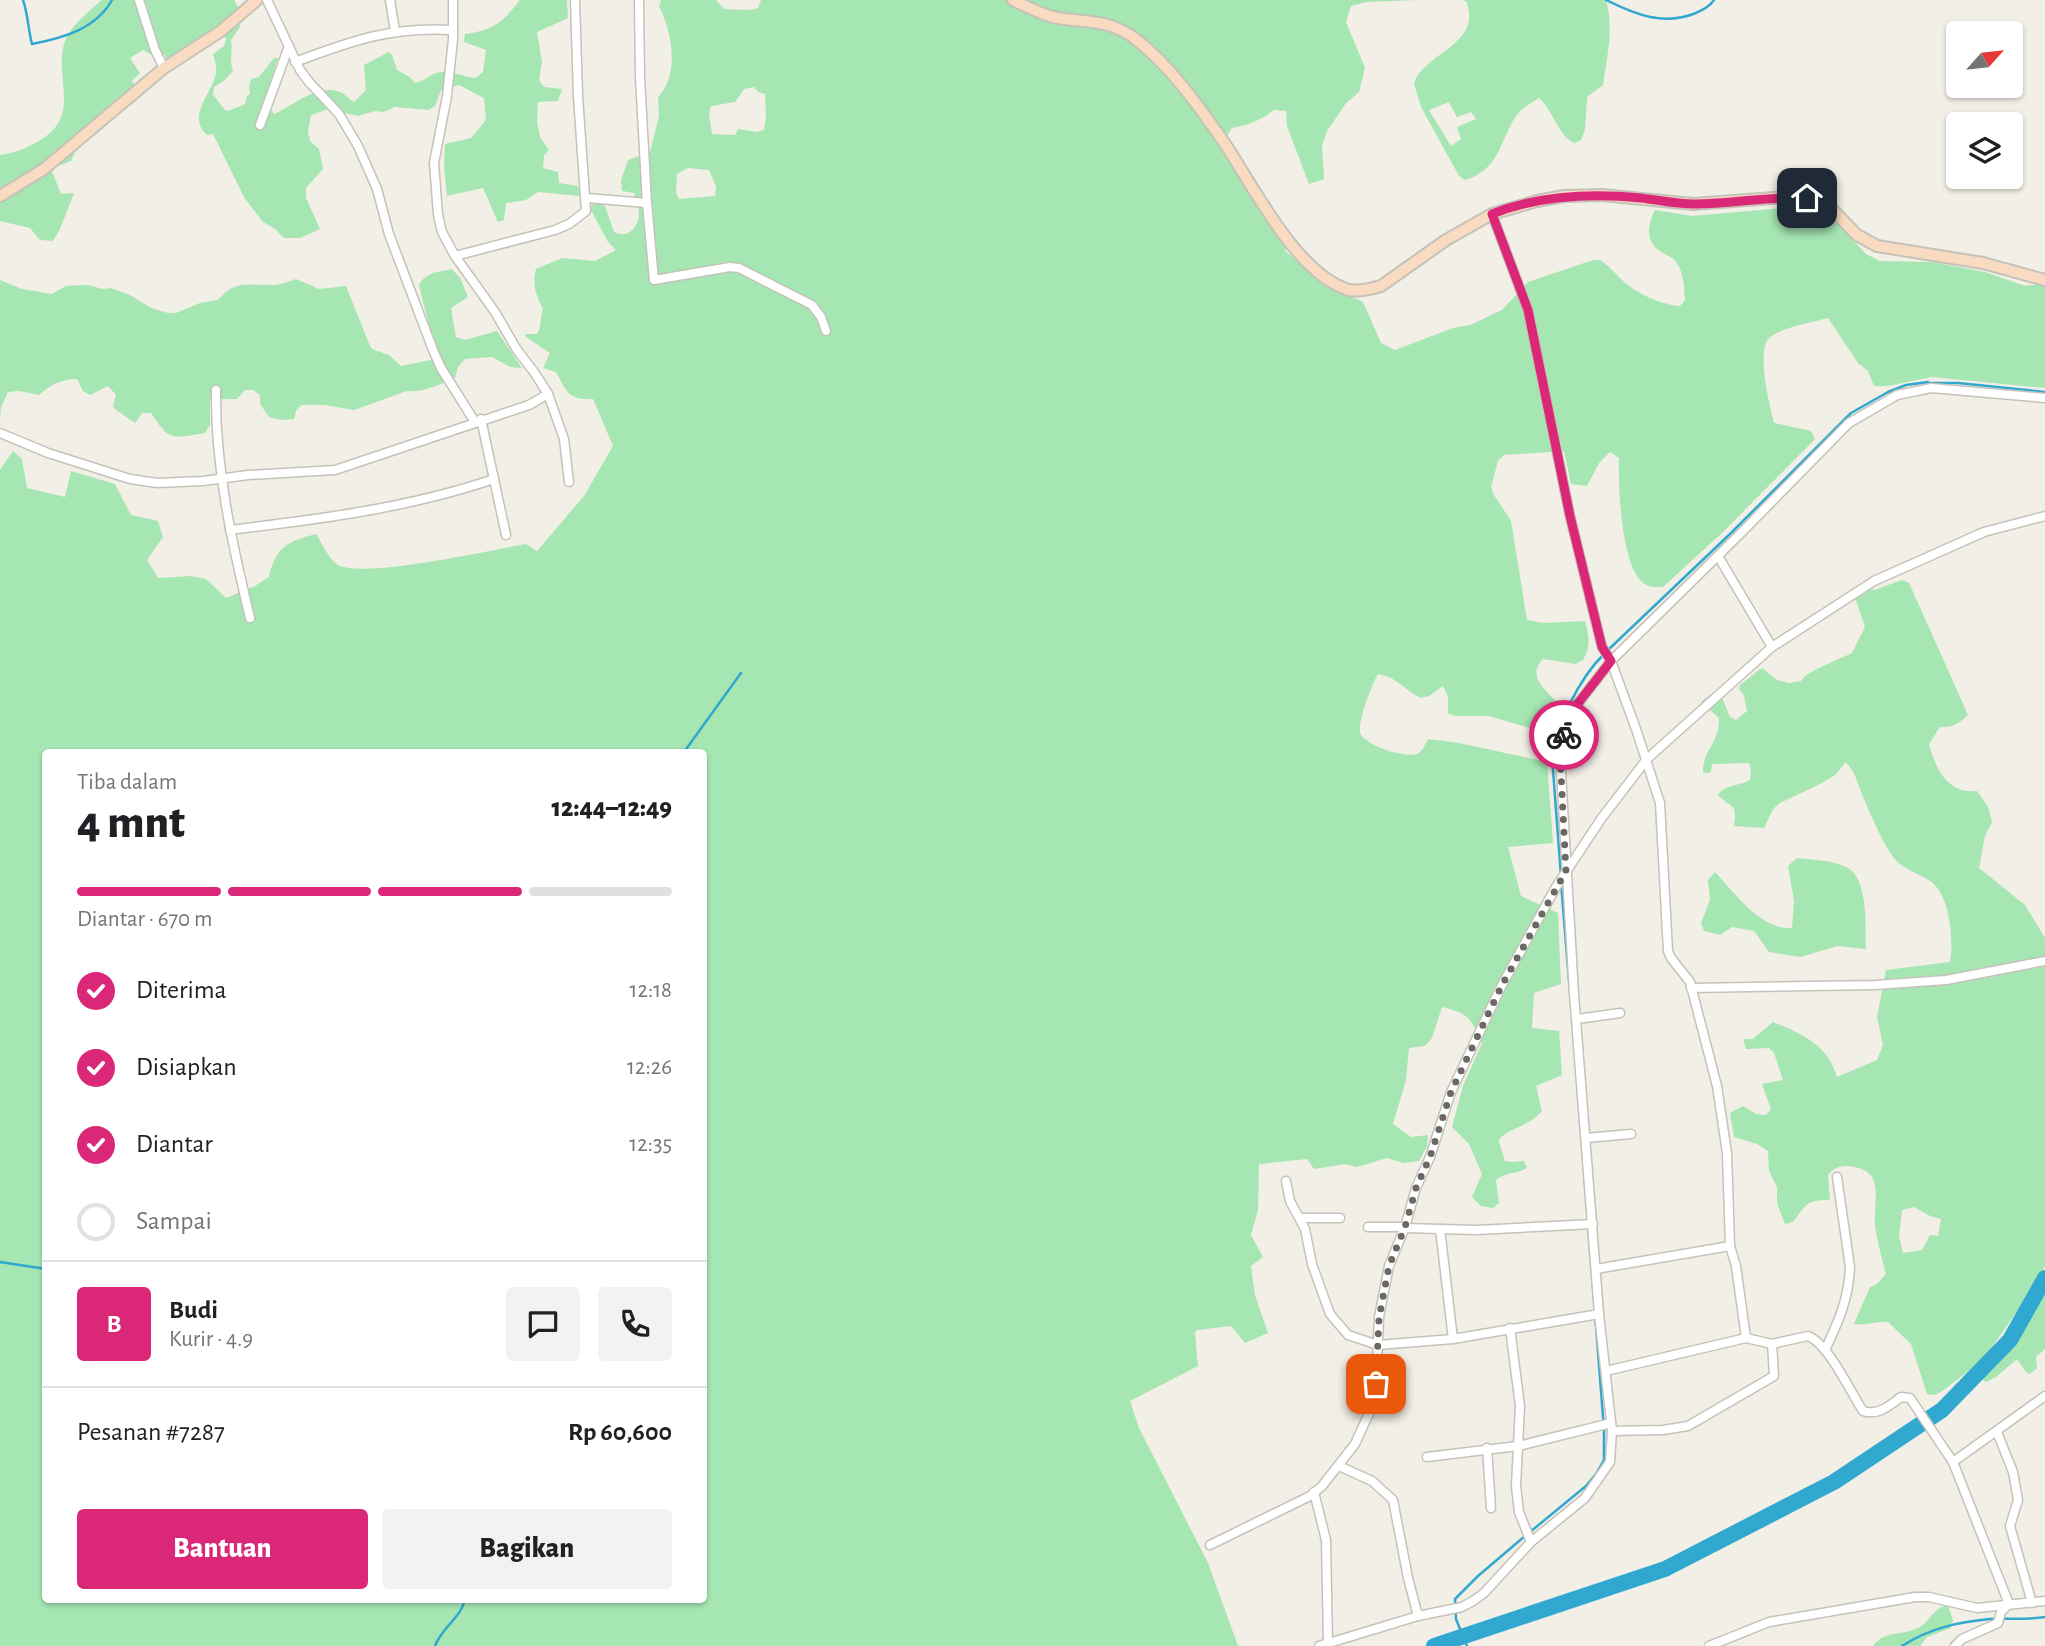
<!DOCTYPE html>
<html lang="id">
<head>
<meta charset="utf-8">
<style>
  :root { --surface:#fff; --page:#f2f2f2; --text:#202124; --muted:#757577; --line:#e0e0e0; --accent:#db2777 }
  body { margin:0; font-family:"Alegreya Sans",sans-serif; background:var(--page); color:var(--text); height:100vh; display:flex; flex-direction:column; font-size:26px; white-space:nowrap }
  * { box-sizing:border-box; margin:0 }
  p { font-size:23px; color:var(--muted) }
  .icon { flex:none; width:38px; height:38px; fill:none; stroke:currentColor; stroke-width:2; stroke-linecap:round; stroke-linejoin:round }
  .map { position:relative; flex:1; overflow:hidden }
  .sheet { position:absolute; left:42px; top:749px; width:665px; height:854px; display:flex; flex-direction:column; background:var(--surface); border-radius:7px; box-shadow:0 2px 5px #0004 }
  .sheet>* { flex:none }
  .needle { width:46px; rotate:63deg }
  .controls { position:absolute; left:1946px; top:21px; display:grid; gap:14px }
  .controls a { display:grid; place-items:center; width:77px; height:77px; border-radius:7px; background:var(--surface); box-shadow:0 2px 5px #0004; font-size:35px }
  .pin { position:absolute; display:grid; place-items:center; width:60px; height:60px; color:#fff; margin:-30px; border-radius:14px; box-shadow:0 4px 10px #0006 }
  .courier { position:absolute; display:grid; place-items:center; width:70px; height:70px; margin:-35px; border:5px solid #db2777; border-radius:50%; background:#fff; color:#222; box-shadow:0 2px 9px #0007 }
  .summary em { font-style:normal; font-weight:800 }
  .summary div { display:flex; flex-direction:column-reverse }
  .summary { display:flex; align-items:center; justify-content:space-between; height:119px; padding:0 35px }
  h1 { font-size:46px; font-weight:800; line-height:52px }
  .bar { display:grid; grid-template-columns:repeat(4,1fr); gap:10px 7px; align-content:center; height:84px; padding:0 35px }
  .bar i { height:9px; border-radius:5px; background:var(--line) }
  .bar .active { background:var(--accent) }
  .bar p { grid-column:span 4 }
  .line { display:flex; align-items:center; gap:18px; padding:0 35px; border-top:2px solid var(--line) }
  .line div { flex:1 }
  .round { display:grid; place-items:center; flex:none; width:74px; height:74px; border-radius:7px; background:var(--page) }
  ol { padding:0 35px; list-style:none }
  li { display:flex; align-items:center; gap:21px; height:77px }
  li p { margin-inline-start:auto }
  li .icon { padding:7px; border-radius:50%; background:var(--accent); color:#fff; stroke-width:4 }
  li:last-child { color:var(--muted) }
  li i { width:38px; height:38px; border:4px solid var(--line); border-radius:50% }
  .primary-button { display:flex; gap:14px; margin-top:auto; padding:14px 35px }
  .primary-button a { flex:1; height:80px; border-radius:7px; background:var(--accent); color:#fff; font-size:28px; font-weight:800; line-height:80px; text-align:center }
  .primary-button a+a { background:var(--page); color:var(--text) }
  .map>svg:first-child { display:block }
  .green { fill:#a5e6b3; fill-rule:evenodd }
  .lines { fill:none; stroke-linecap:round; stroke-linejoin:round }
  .stream { stroke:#30a8cf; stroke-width:2.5 }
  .river { stroke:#30a8cf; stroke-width:16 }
  .minor-casing { stroke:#c5c2b9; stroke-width:11 }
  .secondary-casing { stroke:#c5c2b9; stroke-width:14 }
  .minor { stroke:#fff; stroke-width:8 }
  .secondary { stroke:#f8dbc1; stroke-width:10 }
  .done { stroke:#6a6863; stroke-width:7; stroke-dasharray:0 12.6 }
  .route { stroke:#db2777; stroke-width:9 }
</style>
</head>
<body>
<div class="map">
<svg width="2045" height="1646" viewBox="0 0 2045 1646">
  <rect width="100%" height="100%" fill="#f2efe6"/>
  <!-- green -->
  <g class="green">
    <path d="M 102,0 L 234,0 L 238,7 L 240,27 L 231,40 C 233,52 229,60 233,71 L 225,80 L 214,87 L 213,95 L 225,110 L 228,111 L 245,104 L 247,96 L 250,94 L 249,86 L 251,79 L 259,77 L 274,58 L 278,58 L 265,100 L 274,114 C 293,106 317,83 340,92 C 345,94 349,99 354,102 L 366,90 L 364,65 L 389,52 L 392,55 L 397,70 L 410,77 L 415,83 C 424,81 428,76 436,73 C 450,69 463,77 476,78 L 483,72 L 486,50 L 464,42 L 465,34 C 494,30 502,23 520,0 L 567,0 L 568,18 L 537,32 L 542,62 L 539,80 L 544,87 L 562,89 L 558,101 L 538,102 L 537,122 L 540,137 L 549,150 L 544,155 L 543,168 L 558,172 L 559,183 L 578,186 L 580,196 L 538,192 L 526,200 L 506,203 L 504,220 L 498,222 L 483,188 L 447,196 L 444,167 L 445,144 L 471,138 L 486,120 L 484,98 L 459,85 L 441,90 L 435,106 L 429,110 L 395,107 L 383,112 L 375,111 L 358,116 L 329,109 L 311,115 L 308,131 L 310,141 L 319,149 L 323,169 L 306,188 L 306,198 L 320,229 L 300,238 L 284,238 L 274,228 L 263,222 L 245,199 L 213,134 L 207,135 C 187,117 210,95 215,77 C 218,69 215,62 213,54 L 224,46 L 226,39 L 223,34 L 171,68 L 165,55 L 152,55 L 143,50 L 130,58 L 140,73 L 132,81 L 144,94 L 76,149 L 71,161 L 51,169 L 61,194 L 74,193 L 60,229 L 53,241 L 40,240 L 30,228 L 0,221 L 0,155 C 17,153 32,146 45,137 C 83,110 49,69 68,35 C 75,22 91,10 102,0 Z"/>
    <path d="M 661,0 L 716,0 L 724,9 L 751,10 L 758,8 L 761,0 L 1417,0 L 1366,2 L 1351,6 L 1346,22 L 1365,68 L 1359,92 L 1346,103 L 1327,131 L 1322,146 L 1324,179 L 1309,184 L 1287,126 L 1286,111 L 1274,110 C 1261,120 1249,125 1232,128 L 1220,147 L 1286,246 L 1285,251 L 1329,286 L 1363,302 L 1381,343 L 1395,350 L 1453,328 L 1470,325 L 1502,310 L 1528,282 L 1593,260 L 1600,260 C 1609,266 1615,273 1622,280 C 1636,293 1661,305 1680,306 L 1685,300 C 1684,288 1684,272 1676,262 C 1671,255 1659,253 1654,246 C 1645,235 1650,220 1655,210 L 1692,216 L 1793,207 L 1822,213 L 1841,227 L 1866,254 L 1880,261 L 1932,262 L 1985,272 L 2025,286 L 2045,283 L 2045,388 L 1932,377 L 1888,386 L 1874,386 L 1868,371 L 1858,363 L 1828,318 C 1810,323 1786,326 1770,337 C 1755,349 1770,406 1774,423 L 1811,431 L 1815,439 L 1723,532 L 1663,587 C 1655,587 1649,588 1642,582 C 1621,563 1618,486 1619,458 L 1610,452 L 1599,463 L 1587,486 L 1571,484 L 1564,451 L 1504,455 L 1498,461 L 1491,487 L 1494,495 L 1511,521 L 1527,620 L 1544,623 L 1585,621 C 1589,636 1591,646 1583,660 L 1575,664 L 1543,659 C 1525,678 1549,692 1560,706 L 1551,728 L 1543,732 L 1489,716 L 1454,716 L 1448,713 L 1448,697 L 1443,686 L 1429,696 L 1421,698 C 1402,689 1401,679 1378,674 C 1372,684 1358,720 1360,732 C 1362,745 1409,760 1419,753 C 1423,750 1426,743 1428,739 L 1459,743 L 1547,762 L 1553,843 L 1508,847 L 1521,896 L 1558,913 L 1561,984 L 1534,993 L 1532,1028 L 1559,1031 L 1562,1075 L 1536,1086 L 1542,1111 C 1528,1127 1515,1125 1500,1138 L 1499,1142 L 1505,1161 L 1512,1162 L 1524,1161 L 1527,1168 C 1516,1175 1506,1172 1496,1180 L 1499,1203 L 1493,1208 L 1481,1206 L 1472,1197 L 1482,1174 L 1469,1144 L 1452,1127 L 1463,1086 L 1482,1043 C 1471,1019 1469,1013 1442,1007 L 1432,1038 L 1425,1046 L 1409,1048 L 1406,1080 L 1393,1124 L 1411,1137 L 1428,1135 L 1427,1146 L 1419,1161 L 1404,1163 L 1387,1158 L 1357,1167 L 1345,1164 L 1314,1169 L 1307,1159 L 1259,1164 L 1258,1210 L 1251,1235 L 1263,1257 L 1251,1266 L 1255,1295 L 1268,1333 L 1245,1343 L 1231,1326 L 1197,1330 L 1195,1333 L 1198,1366 L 1130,1401 L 1139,1428 L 1208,1563 L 1238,1646 L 0,1646 L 0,470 L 13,451 L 22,459 L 27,488 L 65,497 L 71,471 L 115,484 L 131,515 L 158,521 L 163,537 L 147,560 L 158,578 L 191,576 L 206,579 L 226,598 L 255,586 L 269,577 C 276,546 287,542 316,534 C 322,543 329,560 338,565 C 364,579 491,550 526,544 L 537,551 L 584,496 L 613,446 L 593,399 C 568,400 567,392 556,372 L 543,368 L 550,353 L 526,337 L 525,334 L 537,334 C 542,327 540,317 543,309 C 536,295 532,285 536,269 L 562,258 L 595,261 L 616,250 L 608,242 L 590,208 L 596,201 L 605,206 L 614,232 C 629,240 640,225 639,211 C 638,205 635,199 634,193 L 622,191 L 621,180 L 628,160 L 650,152 L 659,116 L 658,97 C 680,74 672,32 659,6 ZM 754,87 L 758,92 L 765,94 L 766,117 L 764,130 L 757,132 L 738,129 L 735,135 L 712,134 L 709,114 L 711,106 L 735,102 L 744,89 ZM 688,168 L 709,170 L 716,187 L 715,196 L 679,199 L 676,192 L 677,174 ZM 46,752 L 704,752 L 704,1600 L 46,1600 Z"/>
    <path d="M 1461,0 L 1606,0 C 1614,27 1607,58 1603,85 L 1587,97 L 1585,130 L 1581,140 L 1574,143 C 1558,135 1553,110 1539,98 C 1533,102 1525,106 1520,111 C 1500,134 1503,169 1465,180 L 1459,176 L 1421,107 L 1414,83 C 1424,53 1484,44 1466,1 ZM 1449,102 L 1457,117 L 1471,112 L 1476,119 L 1457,127 L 1461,139 L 1451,146 L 1429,110 Z"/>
    <path d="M 452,269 L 460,278 L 468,297 L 451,308 L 456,337 L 465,340 L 497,331 L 522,368 L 510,367 L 492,357 L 465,359 L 458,367 L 455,378 C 440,384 423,393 407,391 L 354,410 L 325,405 L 301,405 L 296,411 L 294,419 L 281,420 L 269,417 L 260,404 L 260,395 L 253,390 L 245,390 L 237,399 L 210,399 L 210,425 L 205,433 C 172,438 170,442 151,413 L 142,413 L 135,423 L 115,409 L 113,406 L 116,395 L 108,386 L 90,395 L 83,391 L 77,379 C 64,378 48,386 39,395 L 19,391 L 8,392 L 1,407 L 0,420 L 0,280 L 22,289 L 52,294 L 66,286 L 87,285 L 103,289 L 111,288 L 130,295 L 151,308 L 168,313 L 176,313 L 200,303 L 218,300 C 235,278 252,286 274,285 C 281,285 290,281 296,279 L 319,289 L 346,286 L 370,346 L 372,349 L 389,355 L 401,366 L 431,360 C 435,336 424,309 419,285 C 426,272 438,272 452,269 Z"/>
    <path d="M 1902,580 L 1909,583 L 1968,715 C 1960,723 1951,728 1940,727 L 1929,744 C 1936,769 1947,794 1977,791 L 1988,807 L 1992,822 L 1985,836 L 1979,868 L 2025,905 L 2045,938 L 2045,1266 L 2027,1297 L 1983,1360 L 1941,1392 L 1934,1395 L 1927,1394 L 1911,1344 L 1888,1322 C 1876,1321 1866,1326 1854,1324 L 1870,1287 L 1877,1284 L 1886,1274 C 1882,1258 1877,1242 1875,1225 C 1873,1198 1887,1169 1847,1166 C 1838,1166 1834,1168 1828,1175 L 1830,1200 C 1805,1200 1807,1204 1793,1222 L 1785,1224 L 1777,1203 L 1777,1187 L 1769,1171 L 1768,1151 L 1757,1144 L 1734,1137 L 1730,1113 L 1743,1106 L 1756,1114 L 1766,1115 L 1771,1109 L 1762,1084 L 1783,1080 L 1774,1053 L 1769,1048 L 1746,1049 L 1743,1039 L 1753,1039 L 1773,1022 C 1801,1033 1828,1045 1837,1077 L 1877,1060 L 1883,1045 L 1877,1017 L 1886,970 L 1950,962 C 1954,940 1950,894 1930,881 C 1918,873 1902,869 1893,857 C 1880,839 1862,795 1854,773 L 1846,762 L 1835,775 L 1822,783 L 1780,803 L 1773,809 L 1764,828 L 1734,826 C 1738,802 1731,809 1718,795 C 1724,785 1739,786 1750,780 L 1751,771 L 1749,763 L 1712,764 L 1711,772 L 1707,773 L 1703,772 C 1702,751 1720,743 1719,718 L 1701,702 L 1715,691 L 1721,695 L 1730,717 L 1736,720 L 1747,711 L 1744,696 L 1739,689 L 1740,685 L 1759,670 L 1762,668 L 1777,680 L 1789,683 L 1801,681 L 1806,675 L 1819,668 L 1852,653 L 1865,627 L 1853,592 L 1857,586 L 1874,590 ZM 1914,1207 L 1930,1216 L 1941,1219 L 1938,1236 L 1930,1235 L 1922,1250 L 1903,1253 L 1899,1236 L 1902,1210 Z"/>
    <path d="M 1797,858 C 1813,860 1832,860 1846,867 C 1869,877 1865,928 1866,949 L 1837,946 L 1801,957 L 1769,952 L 1754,931 L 1732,927 L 1720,935 L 1704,931 L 1701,923 L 1710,900 L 1708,880 L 1715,872 C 1735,893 1760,930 1792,928 L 1794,901 L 1788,866 Z"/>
    <path d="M 2045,1291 L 2045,1349 L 2036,1357 L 2037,1368 L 2030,1374 L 2026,1372 L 2017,1359 L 1996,1377 L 1986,1382 L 1983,1380 L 1984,1372 L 2002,1355 Z"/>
    <path d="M 1948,1606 L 1953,1620 L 1951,1628 L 1927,1637 L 1920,1646 L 1873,1646 C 1885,1630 1902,1636 1918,1628 C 1931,1622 1933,1606 1948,1606 Z"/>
  </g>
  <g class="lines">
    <!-- stream -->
    <g class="stream">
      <path d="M 23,0 C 28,14 28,29 32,44 C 63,38 96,29 112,0"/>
      <path d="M 1606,0 C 1636,15 1664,26 1696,13 C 1704,9 1709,7 1714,0"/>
      <path d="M 1608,650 L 1731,533 L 1851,413 L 1888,392 L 1906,385 L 1928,382 L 1924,383 L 1958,383 L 2045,392"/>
      <path d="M 684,752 L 741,673"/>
      <path d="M 1561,876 L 1552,757 C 1556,725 1580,678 1603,655"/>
      <path d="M 1561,883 L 1569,981"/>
      <path d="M 0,1262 L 46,1269"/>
      <path d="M 1530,1532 L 1586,1486 L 1596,1474 L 1604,1460 L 1604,1430 L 1578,1092"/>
      <path d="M 435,1646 C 442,1627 460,1619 465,1600"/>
      <path d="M 1467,1646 L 1456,1619 L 1455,1599 L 1478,1576 L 1525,1536"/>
      <path d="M 1902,1646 C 1930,1628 1958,1622 1990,1619 C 2009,1618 2026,1620 2045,1617"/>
    </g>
    <!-- river -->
    <path class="river" d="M 1434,1646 L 1665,1569 L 1834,1482 L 1942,1410 L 2010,1340 L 2045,1278"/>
    <!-- minor casing -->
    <g class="minor-casing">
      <g id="minor">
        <path d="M 139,0 L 155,50 L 164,68"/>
        <path d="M 267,0 L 300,70 L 309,82 L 339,114 L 358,146 L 377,189 L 389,234 L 433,350 L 441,368 L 475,422"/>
        <path d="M 390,0 L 395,31"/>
        <path d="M 453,0 L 453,39 L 447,96 L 434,163 L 438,215 L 442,232 L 455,256 L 495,312 L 517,350 L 534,372 L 548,394 L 564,439 L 569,482"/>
        <path d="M 295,62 C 351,41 392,26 453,30"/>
        <path d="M 260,125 L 289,46"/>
        <path d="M 587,198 L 647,203 L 640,78 L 639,0"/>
        <path d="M 647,203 L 654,280 L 730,267 L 739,268 L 812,305 L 821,317 L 826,331"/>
        <path d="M 1492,214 L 1528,310 L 1570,516 L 1602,647 L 1611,661 L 1636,729 L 1660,803 L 1668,951 L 1671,958 L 1690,982 L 1717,1086 L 1727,1153 L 1730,1246 L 1736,1266 L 1746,1338 L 1772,1344"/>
        <path d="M 455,256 L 555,230 L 569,224 L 586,211 L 578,96 L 575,0"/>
        <path d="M 216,390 C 215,468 232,543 250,618"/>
        <path d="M 481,419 L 506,535"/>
        <path d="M 0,433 L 48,453 L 130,479 L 157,483 L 203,481 L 248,475 L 335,470 L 529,405 L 548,394"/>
        <path d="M 230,530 C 320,519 409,508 494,479"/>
        <path d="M 1718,556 L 1772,647"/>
        <path d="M 1691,988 L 1875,985 L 1946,980 L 2045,961"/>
        <path d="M 1577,1019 L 1620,1013"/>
        <path d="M 1586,1138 L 1631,1134"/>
        <path d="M 1286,1181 L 1290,1201 L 1305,1229 L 1312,1264 L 1330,1314 L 1348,1335 L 1378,1345 L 1453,1339 L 1599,1314"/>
        <path d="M 1301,1218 L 1340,1218"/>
        <path d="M 1368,1227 L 1405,1227"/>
        <path d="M 1404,1228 L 1477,1230 L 1593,1224"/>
        <path d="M 1440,1229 L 1453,1339"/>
        <path d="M 1596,1269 L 1730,1246"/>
        <path d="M 1510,1328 L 1520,1406 L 1516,1486 L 1519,1512 L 1531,1542"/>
        <path d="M 1825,1350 C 1838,1323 1849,1298 1850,1267 L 1837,1177"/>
        <path d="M 1606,1371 L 1746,1338"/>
        <path d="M 1612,1431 L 1663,1430 L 1688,1426 L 1774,1376 L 1772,1344 L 1808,1336 C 1828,1343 1851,1393 1863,1411 C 1878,1416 1889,1406 1901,1397 L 1910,1398 L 1953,1462 L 2009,1604 L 2001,1612 L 1998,1623 L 1962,1639 L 1955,1646"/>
        <path d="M 1997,1432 L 2013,1472 L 2018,1500 L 2010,1526 L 2032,1603"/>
        <path d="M 1487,1448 L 1491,1508"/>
        <path d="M 1427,1457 L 1518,1446 L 1611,1423"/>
        <path d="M 1953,1462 L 2045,1396"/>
        <path d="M 1339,1466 L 1372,1481 L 1393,1500 L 1408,1578 L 1418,1616"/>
        <path d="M 1314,1492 L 1326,1540 L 1328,1643"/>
        <path d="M 1210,1545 L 1310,1496 L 1322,1486 L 1355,1444 L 1370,1411 L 1376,1384 L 1379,1317 L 1389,1266 L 1405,1227 L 1416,1188 L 1430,1157 L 1451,1092 L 1502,985 L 1556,887 L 1601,819 L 1647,759 L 1772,647 L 1874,581 L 1984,532 L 2045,516"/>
        <path d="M 1319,1646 L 1418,1616 L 1462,1607 L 1473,1601 L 1484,1593 L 1531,1542 L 1585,1498 L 1610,1462 L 1612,1431 L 1599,1314 L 1574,994 L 1561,772 L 1562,742 L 1572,711 L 1611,661 L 1742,532 L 1849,423 L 1897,395 L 1931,388 L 2045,398"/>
        <path d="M 1709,1646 L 1769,1622 L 1915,1597 L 1929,1597 L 1977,1608 L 2045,1601"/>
      </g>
    </g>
    <!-- secondary casing -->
    <g class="secondary-casing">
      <g id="secondary">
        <path d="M 1013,0 C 1027,7 1042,15 1057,18 C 1089,23 1111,19 1138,41 C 1170,66 1197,104 1221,138 C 1251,181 1295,274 1349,290 C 1360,292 1371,289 1381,286 L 1446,240 L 1492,214 L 1537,201 L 1564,196 L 1602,195 L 1693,204 L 1787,197 L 1807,198 L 1833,210 L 1857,235 L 1877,246 L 1983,263 L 2045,280"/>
        <path d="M 0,196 L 44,169 L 164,68 L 221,31 L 257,0"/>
      </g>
    </g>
    <!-- minor -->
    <use href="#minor" class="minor"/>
    <!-- secondary -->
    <use href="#secondary" class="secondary"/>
  </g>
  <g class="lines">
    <!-- done -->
    <path class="done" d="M 1376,1384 L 1379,1318 L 1389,1266 L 1405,1227 L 1416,1188 L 1430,1157 L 1451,1092 L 1502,985 L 1566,871 L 1560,754 L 1564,735"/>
    <!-- route -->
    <path class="route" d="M 1564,735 L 1572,711 L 1611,661 L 1602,647 L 1570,516 L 1528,310 L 1492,214 C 1540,195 1590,193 1641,198 C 1658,200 1676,204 1694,204 C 1732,204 1769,196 1807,198"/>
  </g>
</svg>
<div class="controls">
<a><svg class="needle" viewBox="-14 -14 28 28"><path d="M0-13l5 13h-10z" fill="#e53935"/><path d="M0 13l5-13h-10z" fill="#757577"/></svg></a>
<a><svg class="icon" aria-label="layers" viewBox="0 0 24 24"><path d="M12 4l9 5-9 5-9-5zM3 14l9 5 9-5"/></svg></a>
</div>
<div class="pin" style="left:1376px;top:1384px;background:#ea580c"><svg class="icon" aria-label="bag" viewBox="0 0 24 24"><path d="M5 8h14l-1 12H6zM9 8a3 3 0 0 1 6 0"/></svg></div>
<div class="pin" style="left:1807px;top:198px;background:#1f2937"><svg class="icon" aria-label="home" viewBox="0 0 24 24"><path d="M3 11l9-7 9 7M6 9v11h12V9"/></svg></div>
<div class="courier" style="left:1564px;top:735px"><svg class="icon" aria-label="bike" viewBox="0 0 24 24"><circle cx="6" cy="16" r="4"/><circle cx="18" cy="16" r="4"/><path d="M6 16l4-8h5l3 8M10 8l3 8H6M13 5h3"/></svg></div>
<section class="sheet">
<div class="summary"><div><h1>4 mnt</h1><p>Tiba dalam</p></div><em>12:44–12:49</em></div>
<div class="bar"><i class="active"></i><i class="active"></i><i class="active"></i><i></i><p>Diantar · 670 m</p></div>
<ol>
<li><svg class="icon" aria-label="check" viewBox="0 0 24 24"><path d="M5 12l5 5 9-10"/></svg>Diterima<p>12:18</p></li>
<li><svg class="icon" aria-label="check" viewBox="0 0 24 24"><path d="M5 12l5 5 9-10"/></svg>Disiapkan<p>12:26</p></li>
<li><svg class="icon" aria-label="check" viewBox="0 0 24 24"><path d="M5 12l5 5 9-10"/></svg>Diantar<p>12:35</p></li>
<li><i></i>Sampai</li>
</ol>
<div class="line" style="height:126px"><b class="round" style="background:var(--accent);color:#fff">B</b><div><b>Budi</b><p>Kurir · 4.9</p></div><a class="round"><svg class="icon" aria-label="chat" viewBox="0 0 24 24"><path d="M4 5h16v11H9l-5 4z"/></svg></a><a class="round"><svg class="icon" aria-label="phone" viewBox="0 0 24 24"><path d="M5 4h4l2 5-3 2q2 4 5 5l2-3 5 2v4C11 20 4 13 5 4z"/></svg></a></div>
<div class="line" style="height:91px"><div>Pesanan #7287</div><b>Rp 60,600</b></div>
<div class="primary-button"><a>Bantuan</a><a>Bagikan</a></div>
</section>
</div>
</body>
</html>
